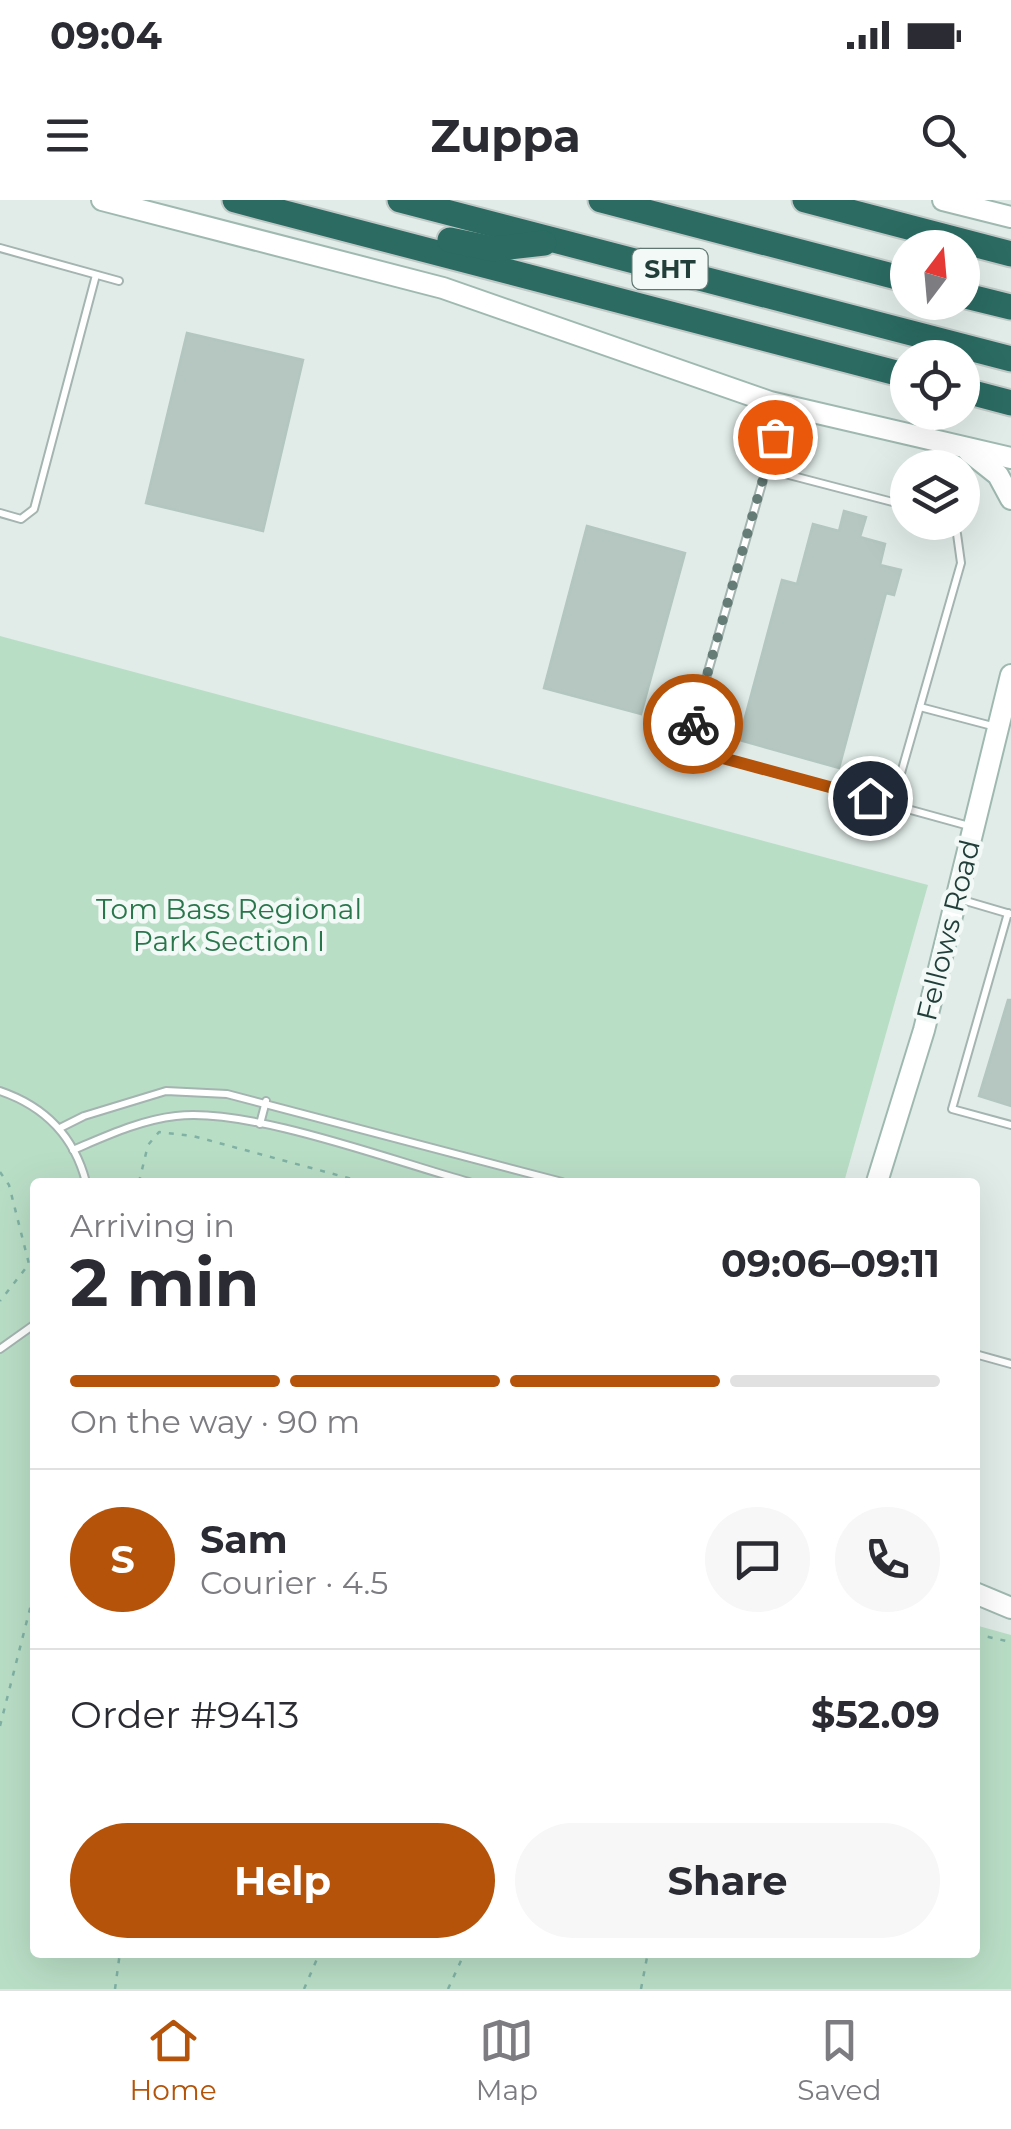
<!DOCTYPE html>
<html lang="en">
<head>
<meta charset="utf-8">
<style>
  :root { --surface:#fff; --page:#f7f7f7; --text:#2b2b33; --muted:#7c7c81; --line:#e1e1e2; --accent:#b45309 }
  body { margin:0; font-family:Montserrat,sans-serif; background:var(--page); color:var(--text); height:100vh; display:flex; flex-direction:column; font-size:38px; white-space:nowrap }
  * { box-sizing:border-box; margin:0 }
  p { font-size:32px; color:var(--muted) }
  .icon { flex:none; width:55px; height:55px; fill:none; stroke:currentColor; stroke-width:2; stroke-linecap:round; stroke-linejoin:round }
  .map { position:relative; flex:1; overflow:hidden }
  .panel { position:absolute; left:30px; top:978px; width:950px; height:780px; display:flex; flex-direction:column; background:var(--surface); border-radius:10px; box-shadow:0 10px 40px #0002 }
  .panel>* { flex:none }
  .needle { width:65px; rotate:16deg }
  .fabs { position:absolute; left:890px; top:30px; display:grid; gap:20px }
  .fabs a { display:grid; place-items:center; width:90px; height:90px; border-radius:50%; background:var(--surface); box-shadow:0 10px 40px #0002; font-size:50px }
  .pin { position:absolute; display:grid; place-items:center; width:85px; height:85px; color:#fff; margin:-42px; border:5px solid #fff; border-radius:50%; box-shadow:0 2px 10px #0007 }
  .courier { position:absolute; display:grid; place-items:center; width:100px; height:100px; margin:-50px; border:8px solid #b45309; border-radius:50%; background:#fff; color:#222; box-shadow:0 2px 12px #0007 }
  .head em { font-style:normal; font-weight:700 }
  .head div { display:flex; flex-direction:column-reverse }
  .head { display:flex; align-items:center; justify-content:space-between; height:170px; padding:0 40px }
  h1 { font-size:65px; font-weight:700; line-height:75px }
  .bar { display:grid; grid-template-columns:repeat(4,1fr); gap:15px 10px; align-content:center; height:120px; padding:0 40px }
  .bar i { height:12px; border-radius:8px; background:var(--line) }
  .bar .selected { background:var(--accent) }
  .bar p { grid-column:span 4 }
  .line { display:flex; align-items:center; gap:25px; padding:0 40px; border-top:2px solid var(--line) }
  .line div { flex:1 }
  .round { display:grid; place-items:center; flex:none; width:105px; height:105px; border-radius:52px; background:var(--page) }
  .button { display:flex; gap:20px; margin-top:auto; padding:20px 40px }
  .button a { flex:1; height:115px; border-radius:60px; background:var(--accent); color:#fff; font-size:40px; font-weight:700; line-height:115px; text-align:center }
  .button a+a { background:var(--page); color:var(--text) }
  .status { display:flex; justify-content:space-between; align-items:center; height:70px; padding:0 50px; background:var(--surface); direction:ltr }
  .status svg { height:28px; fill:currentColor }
  header { display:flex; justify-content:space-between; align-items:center; height:130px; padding:0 40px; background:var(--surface); font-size:45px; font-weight:700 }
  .dock { display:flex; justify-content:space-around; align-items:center; height:140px; border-top:2px solid var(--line); background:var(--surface); font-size:28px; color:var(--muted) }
  .dock a { display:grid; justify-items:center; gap:5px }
  .dock .selected { color:var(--accent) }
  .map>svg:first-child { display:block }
  .green { fill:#b9dec6 }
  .building { fill:#b6c7c1; stroke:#b3c6c0; stroke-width:2.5 }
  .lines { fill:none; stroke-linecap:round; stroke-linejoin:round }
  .lane-casing { stroke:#a4b4b0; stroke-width:10 }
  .secondary-casing { stroke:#9fb9b1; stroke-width:24 }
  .highway-casing { stroke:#c1c9c7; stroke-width:29 }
  .path { stroke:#80b1a5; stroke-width:2.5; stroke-dasharray:5 8; stroke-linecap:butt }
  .lane { stroke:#fff; stroke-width:6 }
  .secondary { stroke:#fff; stroke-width:20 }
  .highway { stroke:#2b6b62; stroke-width:25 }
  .done { stroke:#647b76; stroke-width:10; stroke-dasharray:0 18 }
  .route { stroke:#b45309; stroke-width:12 }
  .labels { text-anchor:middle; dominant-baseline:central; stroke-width:9; stroke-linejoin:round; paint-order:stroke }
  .shield { fill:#f2f9f6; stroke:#607671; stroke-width:2.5 }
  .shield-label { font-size:25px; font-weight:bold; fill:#213e38 }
  .park-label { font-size:28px; fill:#29764c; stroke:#f2f9f6 }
  .street-label { font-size:28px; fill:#213e38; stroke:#f2f9f6 }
</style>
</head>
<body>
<div class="status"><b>09:04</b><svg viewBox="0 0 49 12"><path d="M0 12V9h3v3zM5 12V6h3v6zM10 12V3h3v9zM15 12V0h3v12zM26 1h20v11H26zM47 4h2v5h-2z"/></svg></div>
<header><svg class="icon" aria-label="menu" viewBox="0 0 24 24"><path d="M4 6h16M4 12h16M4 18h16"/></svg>Zuppa<svg class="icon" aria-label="search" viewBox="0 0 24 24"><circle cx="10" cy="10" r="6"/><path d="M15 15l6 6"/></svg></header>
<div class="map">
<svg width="1011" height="1789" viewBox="0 0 1011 1789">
  <rect width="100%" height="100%" fill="#e1ece8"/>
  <!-- green -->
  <path class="green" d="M 0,436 L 928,685 L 844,982 L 35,982 L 35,1752 L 975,1752 L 975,1425 L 1011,1435 L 1011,1789 L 0,1789 Z"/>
  <!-- building -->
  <g class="building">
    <path d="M 187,133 L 303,160 L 263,331 L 146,303 Z"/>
    <path d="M 844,311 L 866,317 L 860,337 L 885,344 L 880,365 L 901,370 L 894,395 L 886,393 L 839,568 L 739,540 L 782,380 L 797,384 L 813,324 L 839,331 Z"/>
    <path d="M 587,326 L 685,353 L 641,514 L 544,488 Z"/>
    <path d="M 1008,800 L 1011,800 L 1011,906 L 979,896 Z"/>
  </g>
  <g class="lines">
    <!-- lane casing -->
    <g class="lane-casing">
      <g id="lane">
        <path d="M 0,48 L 119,81"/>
        <path d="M 784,207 L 686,548 L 969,626"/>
        <path d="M 766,269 L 908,306"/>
        <path d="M 0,313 L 21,319 L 34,309 L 96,75"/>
        <path d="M 920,507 L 996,527"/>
        <path d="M 901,573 L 961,363 L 957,334 L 949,322"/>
        <path d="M 959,699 L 1010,714"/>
        <path d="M 1008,713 L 952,909 L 1011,925"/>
        <path d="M 0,891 C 44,906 74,936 86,982"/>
        <path d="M 260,924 L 266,901"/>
        <path d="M 60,928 L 84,916 L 166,891 L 227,894 L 562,982"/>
        <path d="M 73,950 C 106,936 140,920 176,916 C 249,907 393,961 469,982"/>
        <path d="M 0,1149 L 35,1124"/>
        <path d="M 975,1154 L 1011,1164"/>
      </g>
    </g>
    <!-- secondary casing -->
    <g class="secondary-casing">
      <g id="secondary">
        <path d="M 102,0 L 443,88 L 770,202 L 1011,258"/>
        <path d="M 943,0 L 1011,17"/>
        <path d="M 969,252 L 998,275 L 1011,299"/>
        <path d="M 877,982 L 924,830 L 1011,475"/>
        <path d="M 975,1393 L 1011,1408"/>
      </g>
    </g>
    <!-- highway casing -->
    <g class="highway-casing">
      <g id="highway">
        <path d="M 235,0 L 908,176"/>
        <path d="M 400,0 L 1011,159"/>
        <path d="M 601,0 L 908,80"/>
        <path d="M 805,0 L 1011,54"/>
        <path d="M 450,40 L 493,49 L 544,43"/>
        <path d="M 962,95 L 1011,107"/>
        <path d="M 962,190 L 1011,203"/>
      </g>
    </g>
    <!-- path -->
    <g class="path">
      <path d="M 0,972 L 9,985 L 29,1064 L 0,1101"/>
      <path d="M 139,982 L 148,945 L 159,932 L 193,936 L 363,982"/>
      <path d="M 975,1434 L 1011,1442"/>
      <path d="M 0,1526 L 35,1389"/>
      <path d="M 115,1789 L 120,1752"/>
      <path d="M 304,1789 L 320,1752"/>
      <path d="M 448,1789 L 465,1752"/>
      <path d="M 641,1789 L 648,1752"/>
    </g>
    <!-- lane -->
    <use href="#lane" class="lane"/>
    <!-- secondary -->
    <use href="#secondary" class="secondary"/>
    <!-- highway -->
    <use href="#highway" class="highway"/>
  </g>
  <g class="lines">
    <!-- done -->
    <path class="done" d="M 693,524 L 775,237"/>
    <!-- route -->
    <path class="route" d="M 693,524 L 686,548 L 870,598"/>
  </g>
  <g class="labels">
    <!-- shield labels -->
    <rect class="shield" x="632.5" y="49" width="75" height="40" rx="8"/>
    <g class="shield-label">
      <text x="670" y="69">SHT</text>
    </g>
    <!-- park labels -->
    <g class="park-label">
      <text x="229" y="709">Tom Bass Regional<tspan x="229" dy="32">Park Section I</tspan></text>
    </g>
    <!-- street labels -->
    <g class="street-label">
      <text transform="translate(948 730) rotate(-76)">Fellows Road</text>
    </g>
  </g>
</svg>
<div class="fabs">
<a><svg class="needle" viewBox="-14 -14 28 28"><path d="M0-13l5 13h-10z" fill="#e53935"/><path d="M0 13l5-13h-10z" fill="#7c7c81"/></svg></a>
<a><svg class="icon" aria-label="locate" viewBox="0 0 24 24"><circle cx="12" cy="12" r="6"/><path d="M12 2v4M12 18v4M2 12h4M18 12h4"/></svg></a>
<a><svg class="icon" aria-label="layers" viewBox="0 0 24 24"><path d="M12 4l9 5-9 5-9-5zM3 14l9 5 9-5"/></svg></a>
</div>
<div class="pin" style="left:775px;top:237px;background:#ea580c"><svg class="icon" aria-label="bag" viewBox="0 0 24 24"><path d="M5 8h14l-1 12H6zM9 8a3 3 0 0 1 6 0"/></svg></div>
<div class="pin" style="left:870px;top:598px;background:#1f2937"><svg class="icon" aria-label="home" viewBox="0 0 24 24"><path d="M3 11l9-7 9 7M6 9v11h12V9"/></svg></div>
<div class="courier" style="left:693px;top:524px"><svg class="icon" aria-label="bike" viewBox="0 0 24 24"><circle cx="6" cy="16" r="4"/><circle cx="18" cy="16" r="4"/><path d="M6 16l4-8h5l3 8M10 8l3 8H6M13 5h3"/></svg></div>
<section class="panel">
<div class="head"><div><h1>2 min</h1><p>Arriving in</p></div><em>09:06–09:11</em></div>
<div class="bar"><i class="selected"></i><i class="selected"></i><i class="selected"></i><i></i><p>On the way · 90 m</p></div>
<div class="line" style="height:180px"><b class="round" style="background:var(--accent);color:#fff">S</b><div><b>Sam</b><p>Courier · 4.5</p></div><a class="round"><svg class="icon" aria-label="chat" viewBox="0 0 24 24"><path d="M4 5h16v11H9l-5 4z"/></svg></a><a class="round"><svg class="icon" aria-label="phone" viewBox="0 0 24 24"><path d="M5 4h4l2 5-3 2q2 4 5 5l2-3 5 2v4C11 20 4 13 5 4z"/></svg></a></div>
<div class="line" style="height:130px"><div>Order #9413</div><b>$52.09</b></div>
<div class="button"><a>Help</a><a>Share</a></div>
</section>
</div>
<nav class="dock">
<a class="selected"><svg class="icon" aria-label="home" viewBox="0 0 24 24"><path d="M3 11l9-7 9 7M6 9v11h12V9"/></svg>Home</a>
<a><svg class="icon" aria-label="map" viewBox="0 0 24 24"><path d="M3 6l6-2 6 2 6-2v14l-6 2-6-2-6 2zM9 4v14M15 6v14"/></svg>Map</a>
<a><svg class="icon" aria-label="saved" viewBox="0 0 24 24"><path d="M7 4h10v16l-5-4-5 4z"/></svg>Saved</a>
</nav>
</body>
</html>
